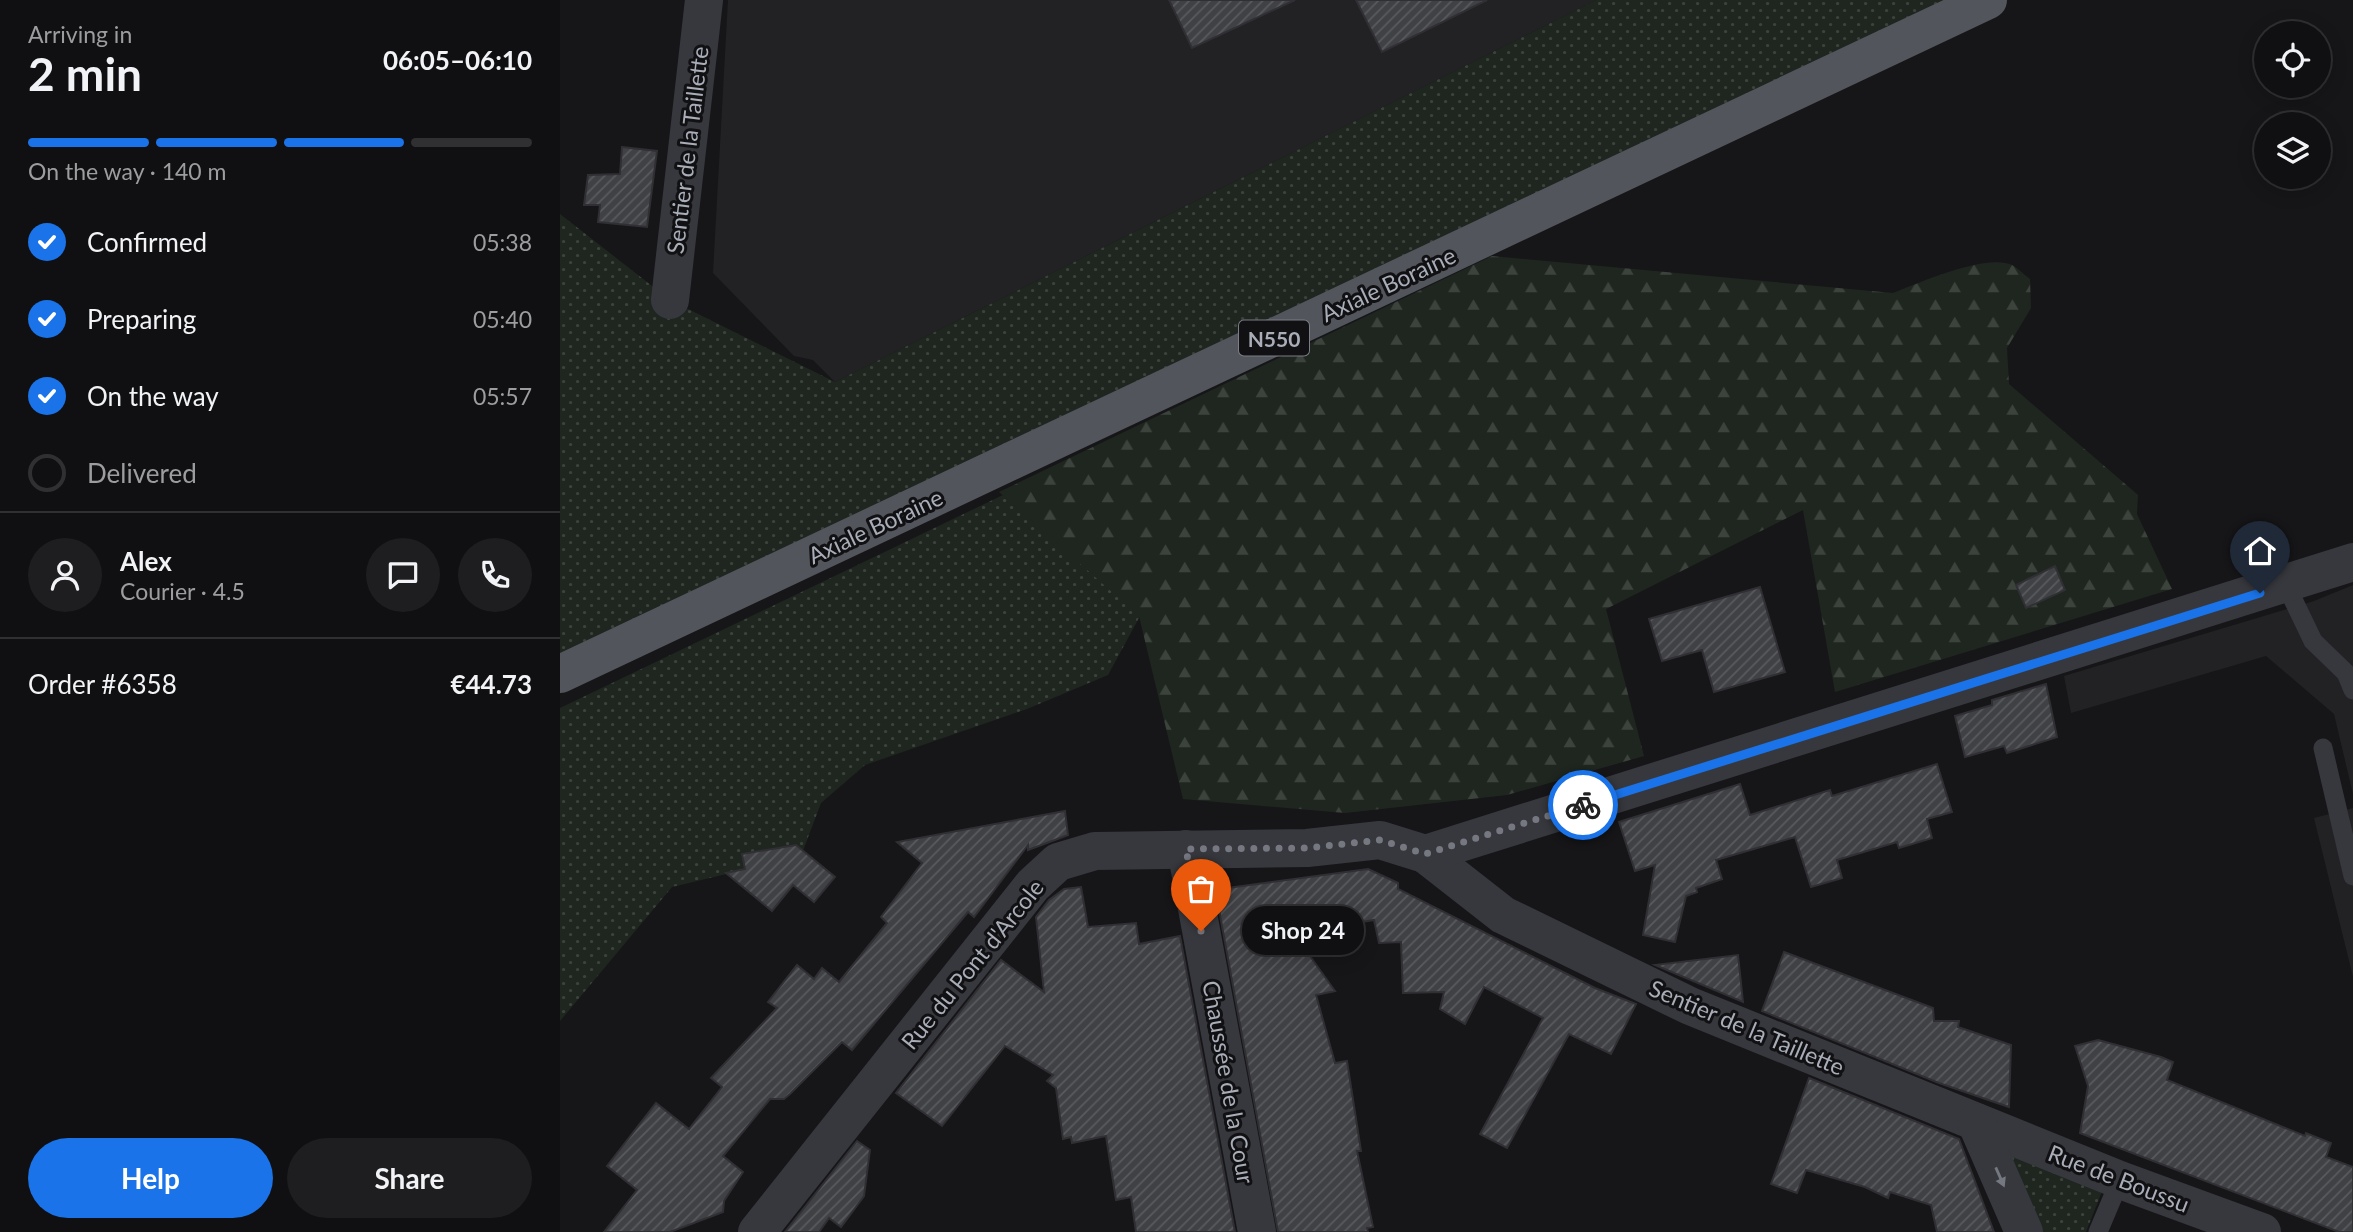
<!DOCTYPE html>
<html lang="en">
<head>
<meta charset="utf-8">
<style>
  :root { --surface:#101012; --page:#1e1e20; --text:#f1f3f6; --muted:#9c9d9f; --line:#303032; --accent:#1a73e8 }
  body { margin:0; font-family:Lato,sans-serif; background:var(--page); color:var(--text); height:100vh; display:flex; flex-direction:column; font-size:26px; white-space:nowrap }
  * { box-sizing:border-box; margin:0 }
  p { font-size:23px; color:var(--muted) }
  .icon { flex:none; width:38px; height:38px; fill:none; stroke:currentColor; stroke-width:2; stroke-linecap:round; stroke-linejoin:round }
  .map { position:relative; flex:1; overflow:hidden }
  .side { display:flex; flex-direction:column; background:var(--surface); width:560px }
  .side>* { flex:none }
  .controls { position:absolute; left:1694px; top:21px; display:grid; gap:14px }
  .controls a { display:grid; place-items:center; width:77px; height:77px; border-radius:50%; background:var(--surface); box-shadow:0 4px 18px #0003,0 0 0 2px var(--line); font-size:35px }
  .pin { position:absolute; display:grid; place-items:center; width:60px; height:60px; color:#fff; margin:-72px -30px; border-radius:50% 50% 50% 0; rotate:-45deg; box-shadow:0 0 7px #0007 }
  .pin .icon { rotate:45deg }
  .courier { position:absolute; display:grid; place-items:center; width:70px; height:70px; margin:-35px; border:5px solid #1a73e8; border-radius:50%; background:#fff; color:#222; box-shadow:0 2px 9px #0007 }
  .bubble { position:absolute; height:49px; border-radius:24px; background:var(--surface); box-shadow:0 4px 18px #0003,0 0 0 2px var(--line); font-size:23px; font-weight:700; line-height:49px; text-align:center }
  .head em { font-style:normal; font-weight:700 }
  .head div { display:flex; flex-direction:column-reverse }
  .head { display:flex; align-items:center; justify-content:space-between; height:119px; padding:0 28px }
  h1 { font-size:46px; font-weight:700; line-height:52px }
  .bar { display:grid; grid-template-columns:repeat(4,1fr); gap:10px 7px; align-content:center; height:84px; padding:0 28px }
  .bar i { height:9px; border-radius:5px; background:var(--line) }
  .bar .active { background:var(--accent) }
  .bar p { grid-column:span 4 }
  .line { display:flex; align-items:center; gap:18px; padding:0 28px; border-top:2px solid var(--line) }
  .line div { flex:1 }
  .round { display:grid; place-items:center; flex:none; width:74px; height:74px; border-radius:37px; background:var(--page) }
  ol { padding:0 28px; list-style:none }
  li { display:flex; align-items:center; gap:21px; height:77px }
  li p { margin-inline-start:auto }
  li .icon { padding:7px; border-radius:50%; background:var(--accent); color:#fff; stroke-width:4 }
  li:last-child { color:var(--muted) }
  li i { width:38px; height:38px; border:4px solid var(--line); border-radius:50% }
  .action { display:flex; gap:14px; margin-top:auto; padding:14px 28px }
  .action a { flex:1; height:80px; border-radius:42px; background:var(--accent); color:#fff; font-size:28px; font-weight:700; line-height:80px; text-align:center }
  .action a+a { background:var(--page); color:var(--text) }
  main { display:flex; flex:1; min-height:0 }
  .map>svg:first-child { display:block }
  .built { fill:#222225 }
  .green { fill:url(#green-dots) }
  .forest { fill:url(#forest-firs) }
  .building { fill:url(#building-hatch); stroke:#303034; stroke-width:2 }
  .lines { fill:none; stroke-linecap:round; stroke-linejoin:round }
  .service { stroke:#37383d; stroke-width:19 }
  .minor { stroke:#37383d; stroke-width:38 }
  .primary { stroke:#53555c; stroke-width:38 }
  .oneway { fill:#757881 }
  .done { stroke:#757880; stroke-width:7; stroke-dasharray:0 12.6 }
  .route { stroke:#1a73e8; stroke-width:9 }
  .labels { text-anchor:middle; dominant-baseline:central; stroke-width:6; stroke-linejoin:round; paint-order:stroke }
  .shield { fill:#111113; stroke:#7b7e86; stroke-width:2 }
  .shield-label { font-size:21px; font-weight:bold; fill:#a8adb8 }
  .street-label { font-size:23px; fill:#a8adb8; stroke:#111113 }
</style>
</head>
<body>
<main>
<section class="side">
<div class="head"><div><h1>2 min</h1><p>Arriving in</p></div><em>06:05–06:10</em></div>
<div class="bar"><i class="active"></i><i class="active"></i><i class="active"></i><i></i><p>On the way · 140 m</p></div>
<ol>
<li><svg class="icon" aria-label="check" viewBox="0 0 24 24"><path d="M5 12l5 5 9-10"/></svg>Confirmed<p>05:38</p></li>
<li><svg class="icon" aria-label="check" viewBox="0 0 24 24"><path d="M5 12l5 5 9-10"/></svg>Preparing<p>05:40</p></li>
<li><svg class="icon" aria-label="check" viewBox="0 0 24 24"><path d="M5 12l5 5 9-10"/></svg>On the way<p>05:57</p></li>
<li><i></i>Delivered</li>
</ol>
<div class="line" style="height:126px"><a class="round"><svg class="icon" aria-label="person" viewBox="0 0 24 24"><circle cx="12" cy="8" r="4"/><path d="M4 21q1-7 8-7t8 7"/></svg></a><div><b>Alex</b><p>Courier · 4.5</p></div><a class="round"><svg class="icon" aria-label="chat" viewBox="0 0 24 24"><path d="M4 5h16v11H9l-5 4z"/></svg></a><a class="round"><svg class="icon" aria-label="phone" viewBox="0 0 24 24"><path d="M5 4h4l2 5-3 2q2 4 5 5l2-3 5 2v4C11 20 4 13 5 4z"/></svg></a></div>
<div class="line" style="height:91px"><div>Order #6358</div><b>€44.73</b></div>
<div class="action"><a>Help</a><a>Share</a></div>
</section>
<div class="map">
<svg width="1793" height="1232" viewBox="0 0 1793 1232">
  <defs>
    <pattern id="green-dots" width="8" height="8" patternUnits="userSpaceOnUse" patternTransform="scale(1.75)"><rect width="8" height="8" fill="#1e261f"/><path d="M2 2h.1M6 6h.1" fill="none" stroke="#3c433d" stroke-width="1.8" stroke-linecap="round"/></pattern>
    <pattern id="forest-firs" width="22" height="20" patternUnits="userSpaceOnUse" patternTransform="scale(1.75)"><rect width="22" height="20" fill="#1e261f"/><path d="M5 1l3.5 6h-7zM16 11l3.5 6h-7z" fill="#3c433d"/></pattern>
    <pattern id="building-hatch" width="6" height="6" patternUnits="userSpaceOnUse" patternTransform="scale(1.75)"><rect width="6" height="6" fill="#404145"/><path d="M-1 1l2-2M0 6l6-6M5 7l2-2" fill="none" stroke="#595a5e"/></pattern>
  </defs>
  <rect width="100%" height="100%" fill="#161618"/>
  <!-- built -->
  <g class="built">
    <path d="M 168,0 L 1036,0 L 275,382 L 253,360 L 234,356 L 153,273 Z"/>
    <path d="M 1793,585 L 1793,794 L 1774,714 L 1706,656 L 1511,713 L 1504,676 L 1754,601 Z"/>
    <path d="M 1793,808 L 1793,977 L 1754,818 Z"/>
  </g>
  <!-- green -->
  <g class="green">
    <path d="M 1036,0 L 1425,0 L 0,674 L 0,214 L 110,300 L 275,382 Z"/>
    <path d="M 443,495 L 580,616 L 548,675 L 467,709 L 305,765 L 261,803 L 241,856 L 112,887 L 0,1021 L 0,708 Z"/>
    <path d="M 1416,1122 L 1548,1176 L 1526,1232 L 1464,1232 Z"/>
  </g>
  <!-- forest -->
  <path class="forest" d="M 932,256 L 1333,293 C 1359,283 1426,253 1452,265 C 1458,268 1464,275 1470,279 L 1471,308 L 1447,348 L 1449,384 L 1578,495 L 1577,514 L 1612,589 L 1275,692 L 1243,510 L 1046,609 L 1084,756 L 947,795 L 785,813 L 623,799 L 579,616 L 439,492 Z"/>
  <!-- building -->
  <g class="building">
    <path d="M 609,0 L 735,0 L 632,48 Z"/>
    <path d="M 796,0 L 927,0 L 822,52 Z"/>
    <path d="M 62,147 L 97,151 L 87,227 L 38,222 L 40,205 L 24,205 L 28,175 L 60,174 Z"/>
    <path d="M 1495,566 L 1505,590 L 1466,608 L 1456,585 Z"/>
    <path d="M 1200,587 L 1225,672 L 1154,692 L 1142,650 L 1102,661 L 1089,619 Z"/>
    <path d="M 1486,684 L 1497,737 L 1447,753 L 1444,746 L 1405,757 L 1395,716 L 1432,705 L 1432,700 Z"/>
    <path d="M 1377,764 L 1392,812 L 1367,819 L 1372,838 L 1339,848 L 1337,842 L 1277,860 L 1282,878 L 1251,887 L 1235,837 L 1156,860 L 1162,879 L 1136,888 L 1137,892 L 1126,896 L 1115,942 L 1083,935 L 1095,865 L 1075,871 L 1059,822 L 1180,784 L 1190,815 L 1270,790 L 1272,796 Z"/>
    <path d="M 505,811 L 508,835 L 468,850 L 468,845 L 414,917 L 408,912 L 292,1050 L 282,1042 L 230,1094 L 224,1099 L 210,1099 L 163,1156 L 183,1172 L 164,1201 L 163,1212 L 110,1232 L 44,1232 L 77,1190 L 47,1166 L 96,1103 L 129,1129 L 162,1087 L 151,1078 L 217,1008 L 208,1002 L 237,965 L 254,979 L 262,968 L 279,982 L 327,923 L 321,917 L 362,863 L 337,842 Z"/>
    <path d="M 236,845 L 275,877 L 254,902 L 233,885 L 212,911 L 166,873 L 185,869 L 182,854 Z"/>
    <path d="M 808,869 L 838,883 L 838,889 L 1035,988 L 1076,1004 L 1051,1054 L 1009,1034 L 947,1148 L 920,1134 L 983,1018 L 924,987 L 905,1024 L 880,1009 L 884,992 L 843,993 L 841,942 L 819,943 L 814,920 L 751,931 L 732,931 L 775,991 L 756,995 L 775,1063 L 787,1061 L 801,1151 L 797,1151 L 813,1227 L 807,1228 L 808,1232 L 718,1232 L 656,893 L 660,889 Z"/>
    <path d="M 521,887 L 528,927 L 576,923 L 579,944 L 620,936 L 675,1232 L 576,1232 L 571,1197 L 556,1200 L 546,1136 L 512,1143 L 511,1137 L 503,1139 L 496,1088 L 487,1081 L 493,1075 L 445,1046 L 382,1126 L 336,1093 L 441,960 L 484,992 L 476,917 L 489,900 L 504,889 Z"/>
    <path d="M 1224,952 L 1373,1008 L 1374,1021 L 1399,1021 L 1398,1027 L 1451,1045 L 1449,1107 L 1379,1083 L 1202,1011 Z"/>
    <path d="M 1178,955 L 1183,1002 L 1095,965 Z"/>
    <path d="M 1538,1040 L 1601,1057 L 1613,1062 L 1607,1080 L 1745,1136 L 1746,1133 L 1771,1143 L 1766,1157 L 1793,1167 L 1793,1232 L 1779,1232 L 1520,1133 L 1528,1086 L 1515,1046 Z"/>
    <path d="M 1249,1078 L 1399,1139 L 1434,1232 L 1377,1232 L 1371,1205 L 1330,1192 L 1328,1198 L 1305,1187 L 1246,1170 L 1237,1193 L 1211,1184 Z"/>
    <path d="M 297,1141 L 310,1150 L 304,1196 L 281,1227 L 269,1218 L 259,1232 L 225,1232 Z"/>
  </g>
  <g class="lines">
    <!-- service -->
    <g class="service">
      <path d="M 1726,585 L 1753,641 L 1786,673 L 1793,690"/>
      <path d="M 1763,748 L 1793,876"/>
      <path d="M 1538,1232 L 1560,1180"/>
    </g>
    <!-- minor -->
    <g class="minor">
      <path d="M 110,300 L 144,0"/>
      <path d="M 626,849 L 697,1232"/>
      <path d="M 865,854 L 943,915 L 1130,1006 L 1560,1180 L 1702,1232"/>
      <path d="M 1416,1122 L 1464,1232"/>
      <path d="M 197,1232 L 473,885 L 498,862 L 535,851 L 747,848 L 820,840 L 865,854 L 1793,562"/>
    </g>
    <!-- primary -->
    <path class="primary" d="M 0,674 L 1428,0"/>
  </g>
  <!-- one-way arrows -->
  <defs><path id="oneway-solid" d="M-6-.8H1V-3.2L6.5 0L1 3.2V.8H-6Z" transform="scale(1.75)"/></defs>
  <use class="oneway" href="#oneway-solid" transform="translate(1440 1177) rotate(66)"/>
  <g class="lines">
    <!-- done -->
    <path class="done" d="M 641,931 L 626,849 L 747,848 L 820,840 L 865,854 L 1023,805"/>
    <!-- route -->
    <path class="route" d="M 1023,805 L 1700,593"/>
  </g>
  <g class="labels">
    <!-- shield labels -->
    <rect class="shield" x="679" y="320.5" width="70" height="35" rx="5"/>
    <g class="shield-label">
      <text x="714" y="338">N550</text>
    </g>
    <!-- street labels -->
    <g class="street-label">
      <text transform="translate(127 150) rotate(-83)">Sentier de la Taillette</text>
      <text transform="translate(828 284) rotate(-25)">Axiale Boraine</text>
      <text transform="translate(315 526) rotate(-25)">Axiale Boraine</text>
      <text transform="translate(412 964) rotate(-51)">Rue du Pont d'Arcole</text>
      <text transform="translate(1187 1027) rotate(23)">Sentier de la Taillette</text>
      <text transform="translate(669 1082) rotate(80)">Chaussée de la Cour</text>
      <text transform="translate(1559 1178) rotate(21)">Rue de Boussu</text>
    </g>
  </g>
</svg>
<div class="controls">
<a><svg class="icon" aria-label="locate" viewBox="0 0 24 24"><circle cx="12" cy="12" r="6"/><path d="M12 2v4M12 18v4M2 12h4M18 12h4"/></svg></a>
<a><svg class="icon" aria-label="layers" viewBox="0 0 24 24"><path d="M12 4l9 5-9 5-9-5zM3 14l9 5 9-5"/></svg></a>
</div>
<div class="pin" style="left:641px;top:931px;background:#ea580c"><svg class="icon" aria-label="bag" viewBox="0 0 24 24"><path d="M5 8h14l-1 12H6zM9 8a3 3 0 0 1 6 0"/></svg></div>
<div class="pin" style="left:1700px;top:593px;background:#1f2937"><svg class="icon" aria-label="home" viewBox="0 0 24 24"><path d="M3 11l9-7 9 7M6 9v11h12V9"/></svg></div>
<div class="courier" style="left:1023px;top:805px"><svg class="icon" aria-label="bike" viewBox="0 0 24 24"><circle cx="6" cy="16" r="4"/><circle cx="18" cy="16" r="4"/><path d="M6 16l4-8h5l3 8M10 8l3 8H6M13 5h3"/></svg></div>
<div class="bubble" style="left:682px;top:906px;width:122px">Shop 24</div>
</div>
</main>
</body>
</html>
